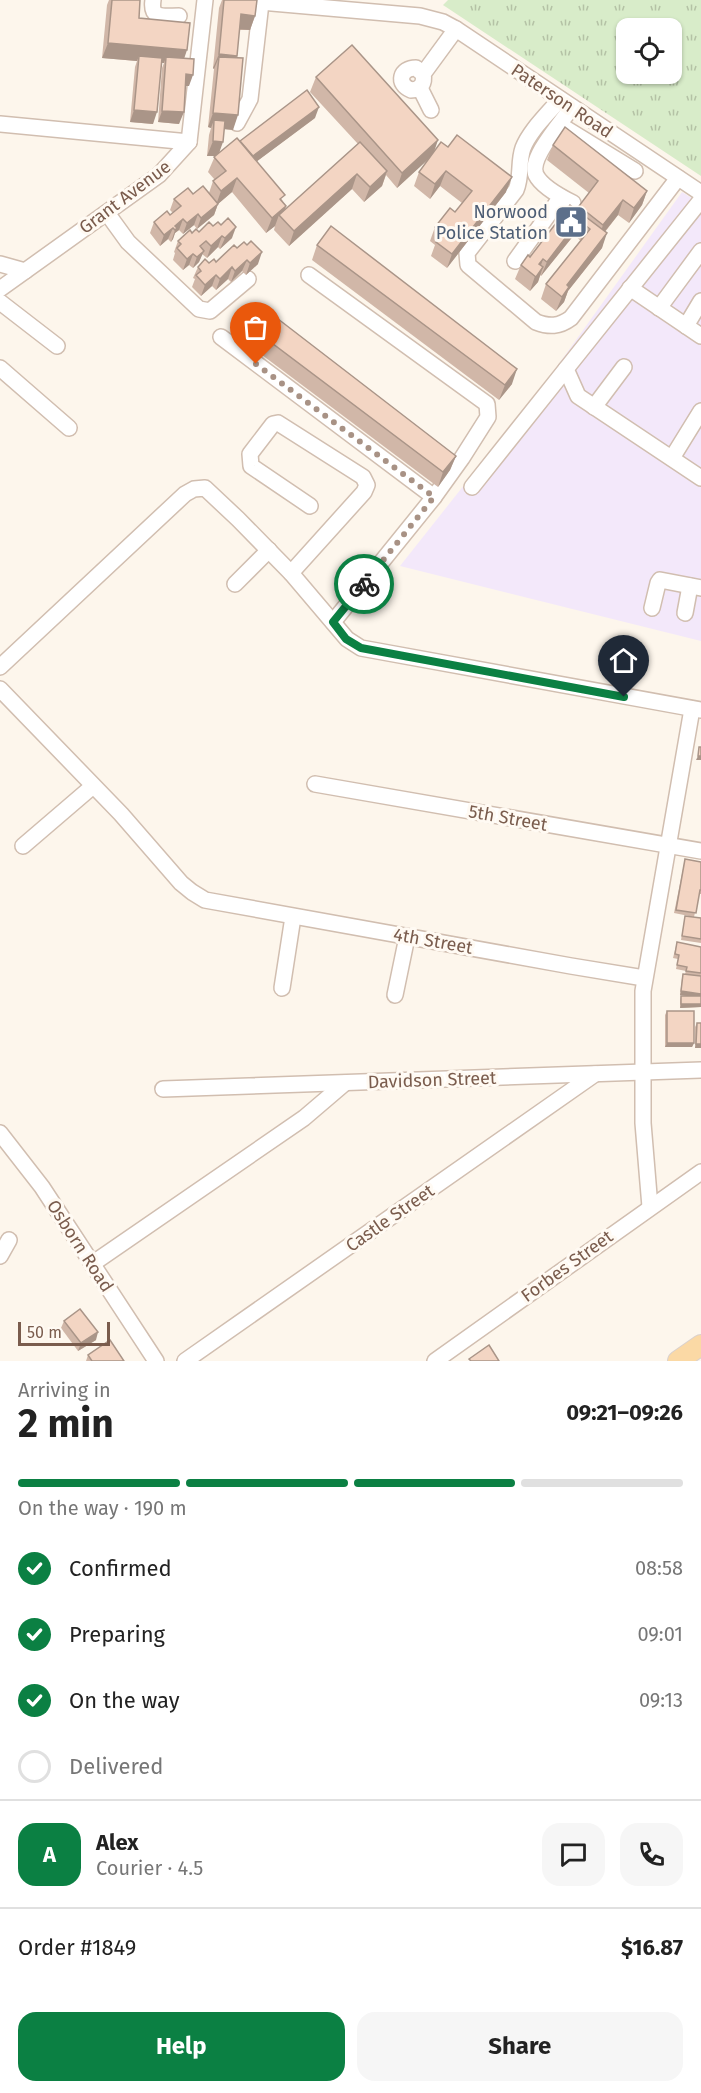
<!DOCTYPE html>
<html lang="en">
<head>
<meta charset="utf-8">
<style>
  :root { --surface:#fff; --page:#f6f6f6; --text:#222; --muted:#767676; --line:#e0e0e0; --accent:#0b8043 }
  body { margin:0; font-family:"Fira Sans",sans-serif; background:var(--page); color:var(--text); height:100vh; display:flex; flex-direction:column; font-size:22px; white-space:nowrap }
  * { box-sizing:border-box; margin:0 }
  p { font-size:20px; color:var(--muted) }
  .icon { flex:none; width:33px; height:33px; fill:none; stroke:currentColor; stroke-width:2; stroke-linecap:round; stroke-linejoin:round }
  .map { position:relative; height:1361px; overflow:hidden }
  .details { display:flex; flex-direction:column; background:var(--surface); flex:1 }
  .details>* { flex:none }
  .fabs { position:absolute; left:616px; top:18px; display:grid; gap:12px }
  .fabs a { display:grid; place-items:center; width:66px; height:66px; border-radius:12px; background:var(--surface); box-shadow:0 2px 4px #0004; font-size:30px }
  .scale { position:absolute; left:18px; bottom:15px; width:92px; box-sizing:border-box; padding-left:6px; border:3px solid #7a5c4d; border-top:0; font-size:16px; line-height:21px; white-space:nowrap; color:#7a5c4d; -webkit-text-stroke:4px #fffaf3; paint-order:stroke }
  .pin { position:absolute; display:grid; place-items:center; width:51px; height:51px; color:#fff; margin:-62px -26px; border-radius:50% 50% 50% 0; rotate:-45deg; box-shadow:0 0 6px #0007 }
  .pin .icon { rotate:45deg }
  .courier { position:absolute; display:grid; place-items:center; width:60px; height:60px; margin:-30px; border:4px solid #0b8043; border-radius:50%; background:#fff; color:#222; box-shadow:0 2px 8px #0007 }
  .summary em { font-style:normal; font-weight:700 }
  .summary div { display:flex; flex-direction:column-reverse }
  .summary { display:flex; align-items:center; justify-content:space-between; height:102px; padding:0 18px }
  h1 { font-size:39px; font-weight:700; line-height:45px }
  .bar { display:grid; grid-template-columns:repeat(4,1fr); gap:9px 6px; align-content:center; height:72px; padding:0 18px }
  .bar i { height:8px; border-radius:4px; background:var(--line) }
  .bar .active { background:var(--accent) }
  .bar p { grid-column:span 4 }
  .line { display:flex; align-items:center; gap:15px; padding:0 18px; border-top:2px solid var(--line) }
  .line div { flex:1 }
  .round { display:grid; place-items:center; flex:none; width:63px; height:63px; border-radius:18px; background:var(--page) }
  ol { padding:0 18px; list-style:none }
  li { display:flex; align-items:center; gap:18px; height:66px }
  li p { margin-inline-start:auto }
  li .icon { padding:6px; border-radius:50%; background:var(--accent); color:#fff; stroke-width:4 }
  li:last-child { color:var(--muted) }
  li i { width:33px; height:33px; border:3px solid var(--line); border-radius:50% }
  .button { display:flex; gap:12px; margin-top:auto; padding:12px 18px }
  .button a { flex:1; height:69px; border-radius:18px; background:var(--accent); color:#fff; font-size:24px; font-weight:700; line-height:69px; text-align:center }
  .button a+a { background:var(--page); color:var(--text) }
  .map>svg:first-child { display:block }
  .education { fill:#f3e8fa }
  .park { fill:url(#park-tufts); fill-rule:evenodd }
  .lines { fill:none; stroke-linecap:round; stroke-linejoin:round }
  .minor-casing { stroke:#d1beb0; stroke-width:18 }
  .major-casing { stroke:#dad1cd; stroke-width:22 }
  .minor { stroke:#fff; stroke-width:15 }
  .major { stroke:#fbd9a5; stroke-width:20 }
  .wall { fill:#d1b7a8 }
  .shaded-wall { fill:#aa9588 }
  .building { fill:#f3d5c3; stroke:#aa9588; stroke-width:1.5 }
  .done { stroke:#a89285; stroke-width:6; stroke-dasharray:0 10.8 }
  .route { stroke:#0b8043; stroke-width:8 }
  .labels { text-anchor:middle; dominant-baseline:central; stroke-width:6; stroke-linejoin:round; paint-order:stroke }
  .street-label { font-size:18px; fill:#7a5c4d; stroke:#fffaf3 }
  .service-label { font-size:18px; fill:#4e5e75; stroke:#fffaf3; text-anchor:end }
</style>
</head>
<body>
<div class="map">
<svg width="701" height="1361" viewBox="0 0 701 1361">
  <defs>
    <pattern id="park-tufts" width="24" height="20" patternUnits="userSpaceOnUse" patternTransform="scale(1.5)"><rect width="24" height="20" fill="#d8ecc9"/><path d="M3 7l-1-3M5 7V3M7 7l1-3M15 17l-1-3M17 17v-4M19 17l1-3" fill="none" stroke="#b4c2a5"/></pattern>
  </defs>
  <rect width="100%" height="100%" fill="#fdf6ec"/>
  <!-- education -->
  <path class="education" d="M 682,192 L 701,204 L 701,641 L 400,566 L 548,379 Z"/>
  <!-- park -->
  <path class="park" d="M 448,0 L 701,0 L 701,176 L 443,5 ZM 627,28 L 672,28 L 672,74 L 627,74 Z"/>
  <g class="lines">
    <!-- minor casing -->
    <g class="minor-casing">
      <g id="minor">
        <path d="M 153,0 C 150,20 164,16 179,16"/>
        <path d="M 236,0 L 420,16 L 443,22 L 456,29 L 701,193"/>
        <path d="M 423,74 L 416,68 C 400,68 396,84 411,90 C 421,90 425,83 423,74 L 456,29"/>
        <path d="M 420,88 L 431,110"/>
        <path d="M 560,99 C 548,114 530,130 523,148 C 518,162 522,176 516,190 L 467,253 L 468,265 L 536,322 C 549,327 559,327 571,318 L 678,178"/>
        <path d="M 572,107 C 562,122 528,158 536,175 C 542,187 561,197 573,203"/>
        <path d="M 237,123 L 250,99 L 261,3"/>
        <path d="M 0,124 L 189,142"/>
        <path d="M 560,125 L 635,171"/>
        <path d="M 701,200 L 566,369 L 578,396 L 701,478"/>
        <path d="M 107,213 L 128,242 L 199,309 L 210,311 L 248,279"/>
        <path d="M 515,261 L 561,197"/>
        <path d="M 0,264 L 25,271"/>
        <path d="M 309,275 L 487,404 L 488,417 L 462,458 L 434,497"/>
        <path d="M 630,288 L 701,336"/>
        <path d="M 0,289 L 159,175 L 189,142 L 205,0"/>
        <path d="M 0,302 L 57,346"/>
        <path d="M 659,308 L 701,251"/>
        <path d="M 686,326 L 701,301"/>
        <path d="M 221,337 L 434,497 L 333,622"/>
        <path d="M 0,368 L 69,428"/>
        <path d="M 594,407 L 624,367"/>
        <path d="M 672,458 L 701,411"/>
        <path d="M 472,487 L 566,369"/>
        <path d="M 291,573 L 364,492 L 367,485 L 363,477 L 278,423 L 273,424 L 250,454 L 251,466 L 310,506"/>
        <path d="M 235,584 L 269,550"/>
        <path d="M 652,608 L 658,583 L 660,580 L 701,588"/>
        <path d="M 685,613 L 690,586"/>
        <path d="M 0,667 L 185,494 L 194,489 L 205,488 L 238,519 L 291,573 L 347,639 L 361,648 L 701,710"/>
        <path d="M 0,689 L 121,814 L 181,883 L 192,892 L 205,900 L 571,966 L 644,978"/>
        <path d="M 315,784 L 701,851"/>
        <path d="M 23,846 L 93,786"/>
        <path d="M 282,988 L 293,917"/>
        <path d="M 395,995 L 407,937"/>
        <path d="M 163,1089 L 701,1070"/>
        <path d="M 0,1133 L 42,1187 L 156,1361"/>
        <path d="M 650,1207 L 643,1123 L 643,991 L 692,709"/>
        <path d="M 0,1256 L 9,1240"/>
        <path d="M 92,1264 L 304,1118 L 345,1083"/>
        <path d="M 185,1361 L 595,1074"/>
        <path d="M 435,1361 L 701,1172"/>
      </g>
    </g>
    <!-- major casing -->
    <g class="major-casing">
      <path id="major" d="M 678,1361 L 701,1345"/>
    </g>
    <!-- minor -->
    <use href="#minor" class="minor"/>
    <!-- major -->
    <use href="#major" class="major"/>
  </g>
  <!-- wall -->
  <g class="wall">
    <path d="M 109,0 L 140,0 L 139,18 L 184,59 L 189,86 L 185,86 L 179,124 L 158,122 L 162,68 L 164,63 L 161,63 L 153,124 L 130,122 L 135,67 L 137,61 L 102,58 L 107,5 Z"/>
    <path d="M 222,0 L 257,0 L 255,16 L 250,30 L 239,30 L 236,58 L 233,130 L 224,129 L 219,152 L 240,141 L 315,118 L 257,161 L 286,206 L 285,210 L 358,144 L 310,92 L 316,77 L 434,151 L 506,192 L 447,268 L 431,256 L 435,245 L 430,241 L 435,227 L 455,212 L 462,203 L 440,186 L 430,199 L 414,186 L 419,172 L 428,159 L 397,188 L 386,175 L 382,186 L 364,202 L 352,189 L 289,246 L 274,230 L 275,226 L 266,233 L 232,192 L 218,204 L 214,215 L 197,229 L 194,225 L 183,234 L 179,230 L 175,233 L 173,239 L 171,242 L 168,239 L 160,246 L 150,233 L 154,222 L 173,213 L 170,210 L 174,199 L 193,194 L 209,193 L 213,181 L 215,180 L 208,172 L 215,156 L 207,156 L 209,135 L 211,128 L 208,127 L 214,69 L 213,68 L 219,8 Z"/>
    <path d="M 553,145 L 647,191 L 642,205 L 629,223 L 618,215 L 605,232 L 602,248 L 568,291 L 564,302 L 556,311 L 541,299 L 546,284 L 581,241 L 574,235 L 541,276 L 540,275 L 538,282 L 530,291 L 515,279 L 521,265 L 577,210 L 579,206 L 589,193 L 547,160 Z"/>
    <path d="M 213,226 L 232,238 L 220,249 L 218,247 L 207,258 L 202,254 L 199,262 L 193,268 L 189,265 L 183,270 L 173,260 L 175,253 L 174,252 L 178,241 Z"/>
    <path d="M 317,245 L 512,384 L 499,400 L 312,260 Z"/>
    <path d="M 237,248 L 258,264 L 246,275 L 242,271 L 231,282 L 228,279 L 216,290 L 212,286 L 201,296 L 192,287 L 195,279 L 193,278 L 198,267 L 216,262 Z"/>
    <path d="M 256,331 L 456,456 L 450,470 L 438,487 L 250,346 Z"/>
    <path d="M 685,859 L 701,862 L 701,894 L 699,894 L 694,917 L 674,913 Z"/>
    <path d="M 685,916 L 701,918 L 701,943 L 681,940 Z"/>
    <path d="M 677,942 L 701,947 L 701,1007 L 680,1008 L 680,1000 L 681,996 L 687,996 L 680,995 L 682,978 L 683,974 L 685,974 L 686,971 L 676,969 L 678,959 L 673,958 Z"/>
    <path d="M 667,1011 L 694,1043 L 692,1047 L 665,1047 L 665,1015 Z"/>
    <path d="M 697,1023 L 701,1023 L 701,1048 L 695,1048 L 695,1027 Z"/>
    <path d="M 64,1321 L 96,1340 L 78,1351 L 61,1328 Z"/>
    <path d="M 88,1355 L 124,1361 L 86,1361 Z"/>
  </g>
  <!-- shaded-wall -->
  <g class="shaded-wall">
    <path d="M 241,14 L 255,16 L 250,30 L 235,29 Z"/>
    <path d="M 108,43 L 187,50 L 182,65 L 166,57 L 164,63 L 139,61 L 139,56 L 137,61 L 102,58 Z"/>
    <path d="M 219,54 L 237,56 L 232,70 L 219,57 L 214,69 L 213,68 Z"/>
    <path d="M 186,74 L 193,75 L 189,86 L 182,86 Z"/>
    <path d="M 319,107 L 315,118 L 248,168 L 252,157 Z"/>
    <path d="M 134,110 L 157,112 L 153,124 L 130,122 Z"/>
    <path d="M 162,111 L 184,112 L 179,124 L 158,122 Z"/>
    <path d="M 213,113 L 238,115 L 233,130 L 214,128 L 214,120 L 211,128 L 208,127 Z"/>
    <path d="M 438,140 L 433,155 L 397,188 L 402,173 Z"/>
    <path d="M 213,141 L 223,142 L 218,156 L 207,156 Z"/>
    <path d="M 387,171 L 382,186 L 364,202 L 370,187 Z"/>
    <path d="M 446,171 L 440,186 L 430,199 L 435,184 Z"/>
    <path d="M 357,174 L 352,189 L 289,246 L 294,231 Z"/>
    <path d="M 512,177 L 506,192 L 447,268 L 452,254 Z"/>
    <path d="M 237,178 L 232,192 L 218,204 L 214,215 L 197,229 L 201,218 L 216,205 L 221,191 Z"/>
    <path d="M 647,191 L 642,205 L 629,223 L 634,208 Z"/>
    <path d="M 623,200 L 618,215 L 598,240 L 603,225 Z"/>
    <path d="M 286,206 L 282,218 L 279,215 L 275,226 L 266,233 L 272,218 Z"/>
    <path d="M 198,214 L 194,225 L 183,234 L 187,223 Z"/>
    <path d="M 183,219 L 179,230 L 175,233 L 173,239 L 171,242 L 175,230 L 175,226 Z"/>
    <path d="M 579,220 L 574,235 L 541,276 L 547,262 Z"/>
    <path d="M 236,227 L 232,238 L 220,249 L 225,238 Z"/>
    <path d="M 173,228 L 168,239 L 160,246 L 164,235 Z"/>
    <path d="M 607,233 L 602,248 L 568,291 L 564,302 L 556,311 L 567,285 Z"/>
    <path d="M 222,236 L 218,247 L 207,258 L 211,246 Z"/>
    <path d="M 204,251 L 199,262 L 193,268 L 197,257 Z"/>
    <path d="M 262,252 L 258,264 L 246,275 L 250,263 Z"/>
    <path d="M 193,254 L 189,265 L 183,270 L 187,259 Z"/>
    <path d="M 543,259 L 538,274 L 543,267 L 538,282 L 530,291 L 539,264 Z"/>
    <path d="M 247,260 L 242,271 L 231,282 L 235,271 Z"/>
    <path d="M 232,267 L 228,279 L 216,290 L 220,279 Z"/>
    <path d="M 216,275 L 212,286 L 201,296 L 205,285 Z"/>
    <path d="M 517,369 L 512,384 L 499,400 L 505,385 Z"/>
    <path d="M 456,456 L 450,470 L 438,487 L 443,472 Z"/>
    <path d="M 698,756 L 701,756 L 701,760 L 696,760 Z"/>
    <path d="M 681,991 L 701,994 L 701,998 L 680,995 Z"/>
    <path d="M 681,1004 L 701,1004 L 701,1007 L 680,1008 Z"/>
    <path d="M 667,1043 L 694,1043 L 692,1047 L 665,1047 Z"/>
    <path d="M 696,1044 L 701,1044 L 701,1048 L 695,1048 Z"/>
    <path d="M 98,1332 L 96,1340 L 78,1351 L 81,1343 Z"/>
  </g>
  <!-- building -->
  <g class="building">
    <path d="M 112,0 L 140,0 L 139,18 L 190,23 L 187,50 L 108,43 Z"/>
    <path d="M 224,0 L 257,0 L 255,16 L 241,14 L 237,56 L 219,54 Z"/>
    <path d="M 352,45 L 438,140 L 402,173 L 316,77 Z"/>
    <path d="M 139,56 L 162,58 L 157,112 L 134,110 Z"/>
    <path d="M 166,57 L 194,59 L 193,75 L 186,74 L 184,112 L 162,111 Z"/>
    <path d="M 219,57 L 243,58 L 238,115 L 213,113 Z"/>
    <path d="M 307,90 L 319,107 L 253,156 L 240,141 Z"/>
    <path d="M 214,120 L 225,121 L 223,142 L 213,141 Z"/>
    <path d="M 565,127 L 647,191 L 634,208 L 623,200 L 603,225 L 579,206 L 598,181 L 553,145 Z"/>
    <path d="M 457,135 L 512,177 L 452,254 L 436,242 L 443,233 L 435,227 L 450,208 L 455,212 L 472,191 L 446,171 L 435,184 L 419,172 L 441,142 L 448,147 Z"/>
    <path d="M 237,138 L 285,195 L 280,199 L 286,206 L 272,218 L 237,178 L 221,191 L 213,181 L 226,171 L 214,157 Z"/>
    <path d="M 360,142 L 387,171 L 370,187 L 357,174 L 294,231 L 279,215 Z"/>
    <path d="M 203,186 L 218,204 L 201,218 L 198,214 L 187,223 L 183,219 L 175,226 L 177,228 L 175,230 L 173,228 L 164,235 L 154,222 L 167,211 L 170,215 L 181,206 L 174,199 L 188,188 L 193,194 Z"/>
    <path d="M 570,205 L 607,233 L 567,285 L 569,287 L 562,297 L 546,284 L 590,229 L 579,220 L 547,262 L 543,259 L 539,264 L 543,267 L 536,277 L 521,265 L 528,255 L 530,257 Z"/>
    <path d="M 228,218 L 236,227 L 225,238 L 222,236 L 211,246 L 206,241 L 200,246 L 204,251 L 197,257 L 193,254 L 187,259 L 177,248 L 181,244 L 178,241 L 190,230 L 192,233 L 196,229 L 199,232 L 209,222 L 213,226 L 218,222 L 221,225 Z"/>
    <path d="M 331,226 L 517,369 L 505,385 L 317,245 Z"/>
    <path d="M 251,241 L 262,252 L 250,263 L 247,260 L 235,271 L 232,267 L 220,279 L 216,275 L 205,285 L 196,275 L 201,271 L 198,267 L 205,259 L 209,263 L 214,259 L 216,262 L 234,245 L 237,248 L 244,242 L 247,245 Z"/>
    <path d="M 269,312 L 456,456 L 443,472 L 256,331 Z"/>
    <path d="M 699,747 L 701,747 L 701,756 L 698,756 Z"/>
    <path d="M 685,859 L 701,862 L 701,890 L 700,890 L 696,913 L 676,910 Z"/>
    <path d="M 685,916 L 701,918 L 701,939 L 682,936 Z"/>
    <path d="M 677,942 L 701,947 L 701,973 L 686,971 L 687,967 L 677,965 L 679,955 L 675,954 Z"/>
    <path d="M 683,974 L 701,976 L 701,994 L 681,991 Z"/>
    <rect x="681" y="996" width="20" height="8"/>
    <rect x="667" y="1011" width="27" height="32"/>
    <path d="M 697,1023 L 701,1023 L 701,1044 L 696,1044 Z"/>
    <path d="M 80,1309 L 98,1332 L 81,1343 L 64,1321 Z"/>
    <path d="M 110,1340 L 124,1361 L 92,1361 L 88,1355 Z"/>
    <path d="M 489,1345 L 499,1361 L 471,1361 L 469,1359 Z"/>
  </g>
  <g class="lines">
    <!-- done -->
    <path class="done" d="M 256,364 L 434,497 L 364,584"/>
    <!-- route -->
    <path class="route" d="M 364,584 L 333,622 L 346,639 L 361,648 L 624,697"/>
  </g>
  <!-- icons -->
  <defs>
    <g id="civic-square" transform="scale(1.725)"><rect x="-9" y="-9" width="18" height="18" rx="4" fill="#5c6f8a" stroke="#fffaf3"/><path d="M-.6-6.5H3V-4.5H.6V-3L4-1V1h2V6H-6V1h2V-1L-.6-3ZM-1.2 2.5V6h2.4V2.5Z" fill="#fff"/></g>
  </defs>
  <g fill-rule="evenodd">
    <use href="#civic-square" x="571" y="222"/>
  </g>
  <g class="labels">
    <!-- street labels -->
    <g class="street-label">
      <text transform="translate(562 101) rotate(34)">Paterson Road</text>
      <text transform="translate(125 197) rotate(-37)">Grant Avenue</text>
      <text transform="translate(508 818) rotate(10)">5th Street</text>
      <text transform="translate(433 941) rotate(10)">4th Street</text>
      <text transform="translate(432 1080) rotate(-2)">Davidson Street</text>
      <text transform="translate(390 1218) rotate(-35)">Castle Street</text>
      <text transform="translate(80 1246) rotate(57)">Osborn Road</text>
      <text transform="translate(567 1266) rotate(-36)">Forbes Street</text>
    </g>
    <!-- service labels -->
    <g class="service-label">
      <text x="548" y="212">Norwood<tspan x="548" dy="21">Police Station</tspan></text>
    </g>
  </g>
</svg>
<div class="fabs">
<a><svg class="icon" aria-label="locate" viewBox="0 0 24 24"><circle cx="12" cy="12" r="6"/><path d="M12 2v4M12 18v4M2 12h4M18 12h4"/></svg></a>
</div>
<div class="scale">50 m</div>
<div class="pin" style="left:256px;top:364px;background:#ea580c"><svg class="icon" aria-label="bag" viewBox="0 0 24 24"><path d="M5 8h14l-1 12H6zM9 8a3 3 0 0 1 6 0"/></svg></div>
<div class="pin" style="left:624px;top:697px;background:#1f2937"><svg class="icon" aria-label="home" viewBox="0 0 24 24"><path d="M3 11l9-7 9 7M6 9v11h12V9"/></svg></div>
<div class="courier" style="left:364px;top:584px"><svg class="icon" aria-label="bike" viewBox="0 0 24 24"><circle cx="6" cy="16" r="4"/><circle cx="18" cy="16" r="4"/><path d="M6 16l4-8h5l3 8M10 8l3 8H6M13 5h3"/></svg></div>
</div>
<section class="details">
<div class="summary"><div><h1>2 min</h1><p>Arriving in</p></div><em>09:21–09:26</em></div>
<div class="bar"><i class="active"></i><i class="active"></i><i class="active"></i><i></i><p>On the way · 190 m</p></div>
<ol>
<li><svg class="icon" aria-label="check" viewBox="0 0 24 24"><path d="M5 12l5 5 9-10"/></svg>Confirmed<p>08:58</p></li>
<li><svg class="icon" aria-label="check" viewBox="0 0 24 24"><path d="M5 12l5 5 9-10"/></svg>Preparing<p>09:01</p></li>
<li><svg class="icon" aria-label="check" viewBox="0 0 24 24"><path d="M5 12l5 5 9-10"/></svg>On the way<p>09:13</p></li>
<li><i></i>Delivered</li>
</ol>
<div class="line" style="height:108px"><b class="round" style="background:var(--accent);color:#fff">A</b><div><b>Alex</b><p>Courier · 4.5</p></div><a class="round"><svg class="icon" aria-label="chat" viewBox="0 0 24 24"><path d="M4 5h16v11H9l-5 4z"/></svg></a><a class="round"><svg class="icon" aria-label="phone" viewBox="0 0 24 24"><path d="M5 4h4l2 5-3 2q2 4 5 5l2-3 5 2v4C11 20 4 13 5 4z"/></svg></a></div>
<div class="line" style="height:78px"><div>Order #1849</div><b>$16.87</b></div>
<div class="button"><a>Help</a><a>Share</a></div>
</section>
</body>
</html>
